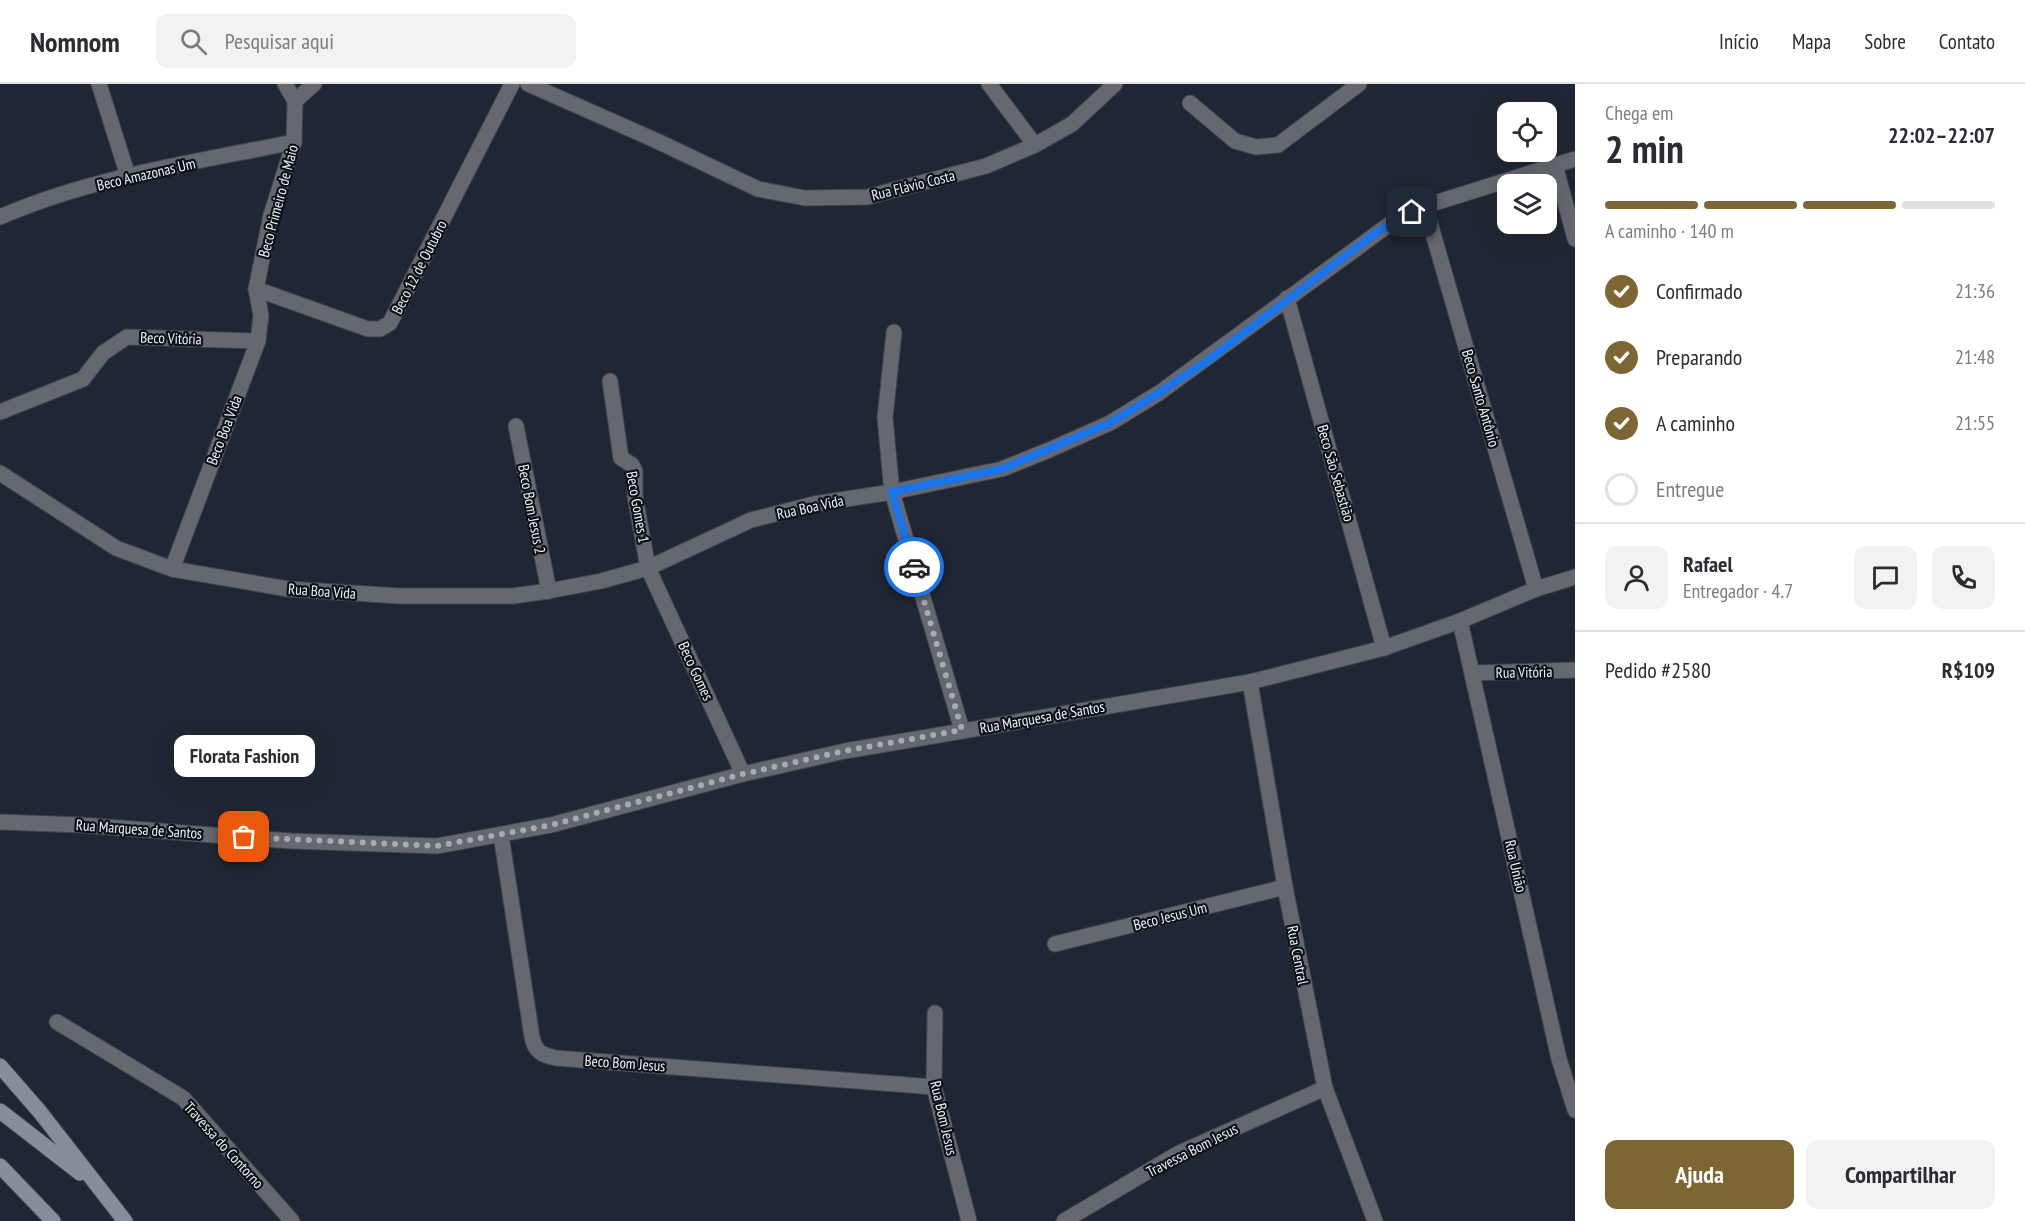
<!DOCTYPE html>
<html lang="pt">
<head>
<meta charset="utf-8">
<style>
  :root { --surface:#fff; --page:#f2f2f3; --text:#2b2b33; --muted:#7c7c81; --line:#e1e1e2; --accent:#7e6634 }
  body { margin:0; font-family:"PT Sans Narrow",sans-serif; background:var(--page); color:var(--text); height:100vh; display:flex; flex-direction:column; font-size:22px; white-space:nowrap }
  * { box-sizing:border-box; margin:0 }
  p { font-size:20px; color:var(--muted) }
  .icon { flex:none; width:33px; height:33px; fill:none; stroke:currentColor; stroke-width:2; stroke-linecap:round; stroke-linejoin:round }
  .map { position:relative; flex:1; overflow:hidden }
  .side { display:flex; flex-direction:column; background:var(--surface); width:450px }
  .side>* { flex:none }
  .buttons { position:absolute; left:1497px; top:18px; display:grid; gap:12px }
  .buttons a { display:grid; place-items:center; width:60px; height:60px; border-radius:12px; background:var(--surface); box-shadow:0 6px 24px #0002; font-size:30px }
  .pin { position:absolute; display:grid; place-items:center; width:51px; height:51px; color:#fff; margin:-26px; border-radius:12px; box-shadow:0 3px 9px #0006 }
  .courier { position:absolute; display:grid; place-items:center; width:60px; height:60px; margin:-30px; border:4px solid #1a73e8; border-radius:50%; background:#fff; color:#222; box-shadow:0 2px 8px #0007 }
  .bubble { position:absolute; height:42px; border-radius:12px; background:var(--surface); box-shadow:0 6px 24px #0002; font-size:20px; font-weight:700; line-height:42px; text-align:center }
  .head em { font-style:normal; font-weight:700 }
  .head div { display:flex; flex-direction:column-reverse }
  .head { display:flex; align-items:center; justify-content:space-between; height:102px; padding:0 30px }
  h1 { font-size:39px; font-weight:700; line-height:45px }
  .bar { display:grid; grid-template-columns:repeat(4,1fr); gap:9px 6px; align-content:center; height:72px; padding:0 30px }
  .bar i { height:8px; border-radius:4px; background:var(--line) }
  .bar .selected { background:var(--accent) }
  .bar p { grid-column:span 4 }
  .line { display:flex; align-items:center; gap:15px; padding:0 30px; border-top:2px solid var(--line) }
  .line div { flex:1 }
  .round { display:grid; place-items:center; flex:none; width:63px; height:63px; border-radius:12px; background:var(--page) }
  ol { padding:0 30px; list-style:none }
  li { display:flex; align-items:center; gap:18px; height:66px }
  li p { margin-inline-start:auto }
  li .icon { padding:6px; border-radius:50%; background:var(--accent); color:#fff; stroke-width:4 }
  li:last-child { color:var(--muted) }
  li i { width:33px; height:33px; border:3px solid var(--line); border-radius:50% }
  .primary-button { display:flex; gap:12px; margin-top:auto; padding:12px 30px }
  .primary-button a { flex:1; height:69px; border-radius:12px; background:var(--accent); color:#fff; font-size:24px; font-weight:700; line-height:69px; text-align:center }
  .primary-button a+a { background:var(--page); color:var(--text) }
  header { display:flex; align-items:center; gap:36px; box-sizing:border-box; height:84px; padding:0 30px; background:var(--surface); border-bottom:2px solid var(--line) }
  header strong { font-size:28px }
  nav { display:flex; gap:33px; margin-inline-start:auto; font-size:21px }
  .search { width:420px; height:54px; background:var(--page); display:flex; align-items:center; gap:15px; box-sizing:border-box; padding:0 21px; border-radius:12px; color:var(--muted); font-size:22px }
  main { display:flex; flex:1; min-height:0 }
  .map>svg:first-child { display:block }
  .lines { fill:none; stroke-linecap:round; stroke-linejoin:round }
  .pedestrian-casing { stroke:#3d4350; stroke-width:17 }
  .minor-casing { stroke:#3d4350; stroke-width:17 }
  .secondary-casing { stroke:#3d4350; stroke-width:17 }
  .pedestrian { stroke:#65696f; stroke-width:15 }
  .minor { stroke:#65696f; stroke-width:15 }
  .secondary { stroke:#878e99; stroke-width:15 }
  .done { stroke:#a5abb5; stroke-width:6; stroke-dasharray:0 10.8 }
  .route { stroke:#1a73e8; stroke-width:8 }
  .labels { text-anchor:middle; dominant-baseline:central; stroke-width:4.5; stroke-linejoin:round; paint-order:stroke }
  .street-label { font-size:15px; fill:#edf2fb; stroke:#0d1016 }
</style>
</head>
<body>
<header>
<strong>Nomnom</strong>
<div class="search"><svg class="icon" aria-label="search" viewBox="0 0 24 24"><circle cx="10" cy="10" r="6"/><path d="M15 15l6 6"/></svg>Pesquisar aqui</div>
<nav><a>Início</a><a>Mapa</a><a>Sobre</a><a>Contato</a></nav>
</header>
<main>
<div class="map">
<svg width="1575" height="1137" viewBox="0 0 1575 1137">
  <rect width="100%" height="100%" fill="#202734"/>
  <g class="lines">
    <!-- pedestrian casing -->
    <g class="pedestrian-casing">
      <path id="pedestrian" d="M 989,0 L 1035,61"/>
    </g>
    <!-- minor casing -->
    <g class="minor-casing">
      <g id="minor">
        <path d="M 99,0 L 128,92"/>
        <path d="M 285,0 L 295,17"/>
        <path d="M 528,0 L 657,57 L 758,105 L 805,114 L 867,113 L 986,82 L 1035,61 L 1072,40 L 1115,0"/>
        <path d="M 1190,19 L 1235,57 L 1256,63 L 1278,61 L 1359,0"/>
        <path d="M 1555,81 L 1575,155"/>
        <path d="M 1425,122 L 1536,505"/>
        <path d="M 0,133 C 92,93 196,78 294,58"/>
        <path d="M 256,205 L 368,245 L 380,245 L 390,239 L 512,0"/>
        <path d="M 1287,214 L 1384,564"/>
        <path d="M 894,248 L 885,334 L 892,408 L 962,646"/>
        <path d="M 610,297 L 621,374 L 632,381 L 635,387 L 635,412 L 648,484 L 743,690"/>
        <path d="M 0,328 L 83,295 L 103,269 L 127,253 L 258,257"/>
        <path d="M 516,342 L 549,507"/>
        <path d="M 0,389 L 116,464 L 172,485 L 288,505 L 400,512 L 513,512 L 549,507 L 601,497 L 648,484 L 751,436 L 814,420 L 892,408 L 1002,385 L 1049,366 L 1110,339 L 1159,309 L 1398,134 L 1425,122 L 1575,75"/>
        <path d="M 172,485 L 258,257 L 261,231 L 256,205 L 271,131 L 294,58 L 295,17 L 314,0"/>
        <path d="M 1460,537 L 1559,975 L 1575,1026"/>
        <path d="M 1473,589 L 1575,586"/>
        <path d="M 1250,598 L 1285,803 L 1325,1004 L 1375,1137"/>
        <path d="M 0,738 L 81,741 L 291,757 L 437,762 L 551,741 L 743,690 L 845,667 L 1250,598 L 1384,564 L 1460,537 L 1536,505 L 1575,493"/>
        <path d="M 501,751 L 532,953 C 535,968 542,971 556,974 L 934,1003"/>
        <path d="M 1055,860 L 1285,803"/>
        <path d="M 935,929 L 934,1003 L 969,1137"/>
        <path d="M 57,938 L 183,1014 L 292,1137"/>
        <path d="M 1064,1137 L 1179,1069 L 1325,1004"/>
      </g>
    </g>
    <!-- secondary casing -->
    <g class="secondary-casing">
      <g id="secondary">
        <path d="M 0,982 L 40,1028 L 125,1137"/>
        <path d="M 0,1027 L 80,1089"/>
        <path d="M 0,1082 L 53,1137"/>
      </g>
    </g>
    <!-- pedestrian -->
    <use href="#pedestrian" class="pedestrian"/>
    <!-- minor -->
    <use href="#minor" class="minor"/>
    <!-- secondary -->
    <use href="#secondary" class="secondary"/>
  </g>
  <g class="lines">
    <!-- done -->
    <path class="done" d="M 244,753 L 437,762 L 551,741 L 743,690 L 844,667 L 962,646 L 914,483"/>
    <!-- route -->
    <path class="route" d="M 914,483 L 892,408 L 1002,385 L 1110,339 L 1159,309 L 1207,277 L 1377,148 L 1412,128"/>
  </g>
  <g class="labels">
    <!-- street labels -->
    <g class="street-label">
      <text transform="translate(146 90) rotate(-13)">Beco Amazonas Um</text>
      <text transform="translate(913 101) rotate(-14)">Rua Flávio Costa</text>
      <text transform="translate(278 117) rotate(-75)">Beco Primeiro de Maio</text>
      <text transform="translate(419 183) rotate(-63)">Beco 12 de Outubro</text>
      <text transform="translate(171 254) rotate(2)">Beco Vitória</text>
      <text transform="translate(1481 314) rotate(74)">Beco Santo Antônio</text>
      <text transform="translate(224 346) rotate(-69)">Beco Boa Vida</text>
      <text transform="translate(1336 389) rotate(74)">Beco São Sebastião</text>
      <text transform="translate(638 423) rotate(80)">Beco Gomes 1</text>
      <text transform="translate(810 423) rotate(-12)">Rua Boa Vida</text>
      <text transform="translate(532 425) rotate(79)">Beco Bom Jesus 2</text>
      <text transform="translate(322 507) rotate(4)">Rua Boa Vida</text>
      <text transform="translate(696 587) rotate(65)">Beco Gomes</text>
      <text transform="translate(1524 588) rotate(-1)">Rua Vitória</text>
      <text transform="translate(1042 633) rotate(-10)">Rua Marquesa de Santos</text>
      <text transform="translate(139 745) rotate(4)">Rua Marquesa de Santos</text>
      <text transform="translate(1516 782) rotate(77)">Rua União</text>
      <text transform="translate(1170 832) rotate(-14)">Beco Jesus Um</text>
      <text transform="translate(1298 871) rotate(79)">Rua Central</text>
      <text transform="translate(625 979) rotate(4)">Beco Bom Jesus</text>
      <text transform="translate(944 1034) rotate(77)">Rua Bom Jesus</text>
      <text transform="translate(224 1061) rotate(48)">Travessa do Contorno</text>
      <text transform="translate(1192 1066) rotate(-27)">Travessa Bom Jesus</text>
    </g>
  </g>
</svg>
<div class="buttons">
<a><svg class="icon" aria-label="locate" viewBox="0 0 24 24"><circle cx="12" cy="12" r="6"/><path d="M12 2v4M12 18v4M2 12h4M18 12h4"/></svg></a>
<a><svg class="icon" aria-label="layers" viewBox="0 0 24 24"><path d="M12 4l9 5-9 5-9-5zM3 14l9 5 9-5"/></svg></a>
</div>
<div class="pin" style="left:244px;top:753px;background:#ea580c"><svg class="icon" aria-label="bag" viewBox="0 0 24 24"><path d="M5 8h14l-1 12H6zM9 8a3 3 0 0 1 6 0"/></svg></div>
<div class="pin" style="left:1412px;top:128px;background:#1f2937"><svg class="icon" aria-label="home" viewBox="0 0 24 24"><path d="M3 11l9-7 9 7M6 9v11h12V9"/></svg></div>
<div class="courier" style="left:914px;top:483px"><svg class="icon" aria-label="car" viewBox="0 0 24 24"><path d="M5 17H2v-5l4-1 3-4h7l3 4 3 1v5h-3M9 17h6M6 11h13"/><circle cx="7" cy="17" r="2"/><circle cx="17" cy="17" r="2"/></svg></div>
<div class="bubble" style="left:174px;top:651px;width:141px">Florata Fashion</div>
</div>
<section class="side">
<div class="head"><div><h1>2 min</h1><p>Chega em</p></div><em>22:02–22:07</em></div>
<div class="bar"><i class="selected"></i><i class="selected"></i><i class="selected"></i><i></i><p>A caminho · 140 m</p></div>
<ol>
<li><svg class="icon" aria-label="check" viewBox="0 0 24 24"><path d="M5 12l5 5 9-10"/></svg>Confirmado<p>21:36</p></li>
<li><svg class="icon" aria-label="check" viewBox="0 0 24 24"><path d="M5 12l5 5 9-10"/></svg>Preparando<p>21:48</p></li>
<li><svg class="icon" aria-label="check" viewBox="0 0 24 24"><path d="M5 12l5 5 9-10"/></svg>A caminho<p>21:55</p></li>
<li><i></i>Entregue</li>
</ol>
<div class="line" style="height:108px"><a class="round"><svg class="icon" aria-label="person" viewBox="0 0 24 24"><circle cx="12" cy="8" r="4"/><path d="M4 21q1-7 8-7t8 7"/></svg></a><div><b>Rafael</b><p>Entregador · 4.7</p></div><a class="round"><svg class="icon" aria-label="chat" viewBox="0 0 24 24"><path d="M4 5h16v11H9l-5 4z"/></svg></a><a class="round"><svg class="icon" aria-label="phone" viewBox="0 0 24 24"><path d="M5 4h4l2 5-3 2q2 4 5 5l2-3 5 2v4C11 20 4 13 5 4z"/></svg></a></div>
<div class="line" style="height:78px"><div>Pedido #2580</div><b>R$109</b></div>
<div class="primary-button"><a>Ajuda</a><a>Compartilhar</a></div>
</section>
</main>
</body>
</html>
